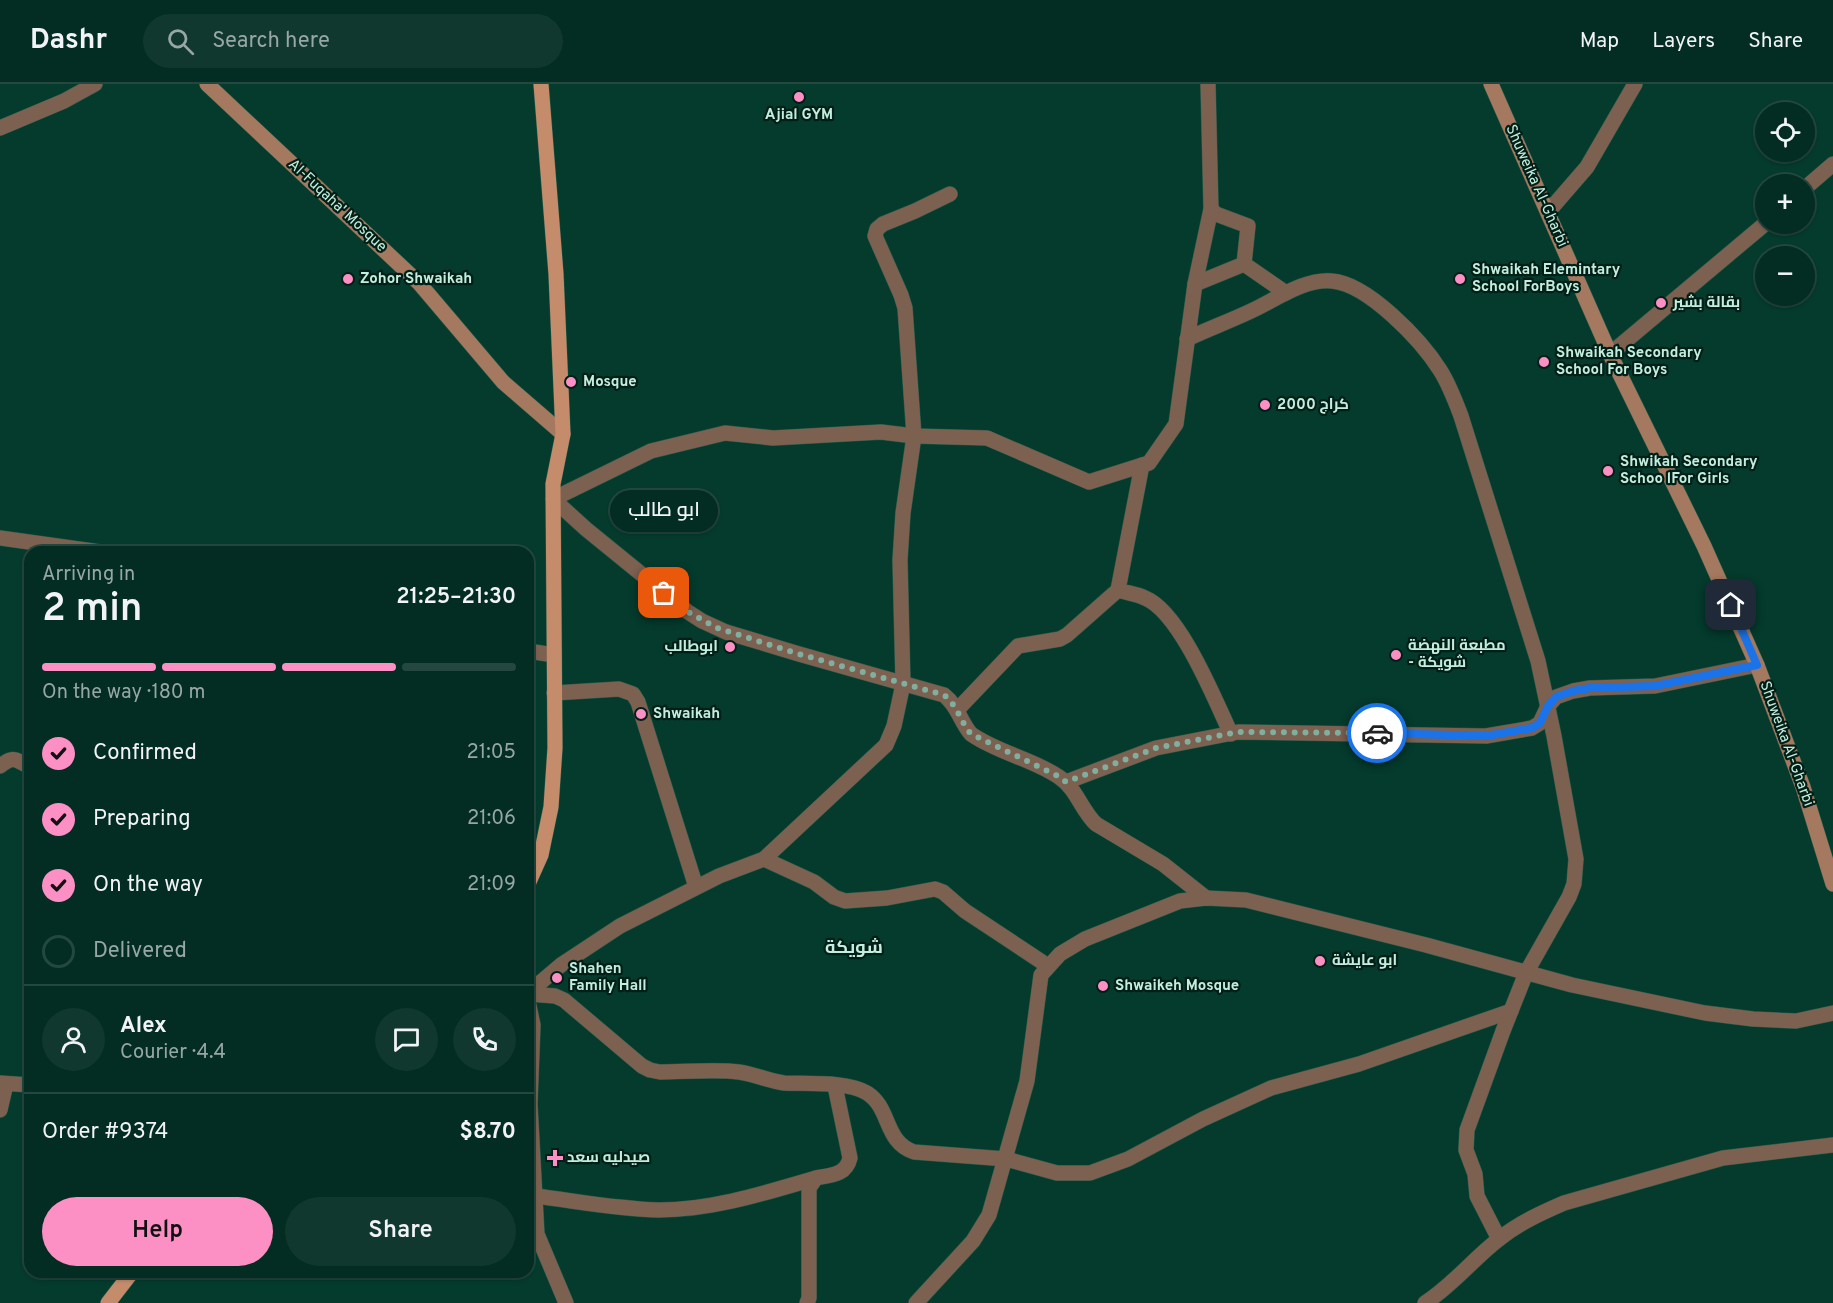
<!DOCTYPE html>
<html lang="en">
<head>
<meta charset="utf-8">
<style>
  :root { --surface:#032c22; --page:#11382f; --text:#f1f3f6; --muted:#97a7a5; --line:#244840; --accent:#fc8fc3 }
  body { margin:0; font-family:Overpass,Cairo,sans-serif; background:var(--page); color:var(--text); height:100vh; display:flex; flex-direction:column; font-size:22px; white-space:nowrap }
  * { box-sizing:border-box; margin:0 }
  p { font-size:20px; color:var(--muted) }
  .icon { flex:none; width:33px; height:33px; fill:none; stroke:currentColor; stroke-width:2; stroke-linecap:round; stroke-linejoin:round }
  .map { position:relative; flex:1; overflow:hidden }
  .sheet { position:absolute; left:24px; top:462px; width:510px; height:732px; display:flex; flex-direction:column; background:var(--surface); border-radius:18px; box-shadow:0 2px 4px #0004,0 0 0 2px var(--line) }
  .sheet>* { flex:none }
  .controls { position:absolute; left:1755px; top:18px; display:grid; gap:12px }
  .controls a { display:grid; place-items:center; width:60px; height:60px; border-radius:50%; background:var(--surface); box-shadow:0 2px 4px #0004,0 0 0 2px var(--line); font-size:30px }
  .pin { position:absolute; display:grid; place-items:center; width:51px; height:51px; color:#fff; margin:-26px; border-radius:12px; box-shadow:0 3px 9px #0006 }
  .courier { position:absolute; display:grid; place-items:center; width:60px; height:60px; margin:-30px; border:4px solid #1a73e8; border-radius:50%; background:#fff; color:#222; box-shadow:0 2px 8px #0007 }
  .bubble { position:absolute; height:42px; border-radius:21px; background:var(--surface); box-shadow:0 2px 4px #0004,0 0 0 2px var(--line); font-size:20px; font-weight:600; line-height:42px; text-align:center }
  .headline em { font-style:normal; font-weight:600 }
  .headline div { display:flex; flex-direction:column-reverse }
  .headline { display:flex; align-items:center; justify-content:space-between; height:102px; padding:0 18px }
  h1 { font-size:39px; font-weight:600; line-height:45px }
  .bar { display:grid; grid-template-columns:repeat(4,1fr); gap:9px 6px; align-content:center; height:72px; padding:0 18px }
  .bar i { height:8px; border-radius:4px; background:var(--line) }
  .bar .on { background:var(--accent) }
  .bar p { grid-column:span 4 }
  .line { display:flex; align-items:center; gap:15px; padding:0 18px; border-top:2px solid var(--line) }
  .line div { flex:1 }
  .round { display:grid; place-items:center; flex:none; width:63px; height:63px; border-radius:32px; background:var(--page) }
  ol { padding:0 18px; list-style:none }
  li { display:flex; align-items:center; gap:18px; height:66px }
  li p { margin-inline-start:auto }
  li .icon { padding:6px; border-radius:50%; background:var(--accent); color:#111; stroke-width:4 }
  li:last-child { color:var(--muted) }
  li i { width:33px; height:33px; border:3px solid var(--line); border-radius:50% }
  .cta { display:flex; gap:12px; margin-top:auto; padding:12px 18px }
  .cta a { flex:1; height:69px; border-radius:36px; background:var(--accent); color:#111; font-size:24px; font-weight:600; line-height:69px; text-align:center }
  .cta a+a { background:var(--page); color:var(--text) }
  header { display:flex; align-items:center; gap:36px; box-sizing:border-box; height:84px; padding:0 30px; background:var(--surface); border-bottom:2px solid var(--line) }
  header strong { font-size:28px }
  nav { display:flex; gap:33px; margin-inline-start:auto; font-size:21px }
  .search { width:420px; height:54px; background:var(--page); display:flex; align-items:center; gap:15px; box-sizing:border-box; padding:0 21px; border-radius:33px; color:var(--muted); font-size:22px }
  .map>svg:first-child { display:block }
  .lines { fill:none; stroke-linecap:round; stroke-linejoin:round }
  .street-casing { stroke:#235849; stroke-width:16 }
  .secondary-casing { stroke:#235849; stroke-width:16 }
  .primary-casing { stroke:#235849; stroke-width:16 }
  .street { stroke:#7c6050; stroke-width:15 }
  .secondary { stroke:#a5795f; stroke-width:15 }
  .primary { stroke:#c58c6b; stroke-width:15 }
  .done { stroke:#80afa0; stroke-width:6; stroke-dasharray:0 10.8 }
  .route { stroke:#1a73e8; stroke-width:8 }
  .poi-dot { fill:#fc8fc3; stroke:#021f17; stroke-width:2 }
  .labels { text-anchor:middle; dominant-baseline:central; stroke-width:4.5; stroke-linejoin:round; paint-order:stroke }
  .poi-label { font-size:15px; font-weight:bold; fill:#c3eede; stroke:#021f17; text-anchor:start }
  .street-label { font-size:15px; fill:#c3eede; stroke:#021f17 }
  .quarter-label { font-size:18px; font-weight:bold; fill:#c3eede; stroke:#021f17 }
</style>
</head>
<body>
<header>
<strong>Dashr</strong>
<div class="search"><svg class="icon" aria-label="search" viewBox="0 0 24 24"><circle cx="10" cy="10" r="6"/><path d="M15 15l6 6"/></svg>Search here</div>
<nav><a>Map</a><a>Layers</a><a>Share</a></nav>
</header>
<div class="map">
<svg width="1833" height="1219" viewBox="0 0 1833 1219">
  <rect width="100%" height="100%" fill="#043b2d"/>
  <g class="lines">
    <!-- street casing -->
    <g class="street-casing">
      <g id="street">
        <path d="M 0,44 L 64,17 L 95,0"/>
        <path d="M 1804,105 L 1833,80"/>
        <path d="M 1548,128 L 1587,83 L 1635,0"/>
        <path d="M 1244,180 L 1286,209"/>
        <path d="M 1195,200 L 1244,180 L 1248,142 L 1216,130 L 1211,125"/>
        <path d="M 1187,255 C 1208,245 1230,237 1251,227 C 1275,216 1305,194 1332,197 C 1368,200 1421,256 1440,286 C 1449,300 1455,316 1461,332 L 1538,577 L 1554,652 L 1576,775 L 1574,800 L 1569,813 L 1526,889 L 1503,947 L 1467,1046 L 1466,1066 L 1475,1090 L 1477,1112 L 1499,1155"/>
        <path d="M 1610,270 L 1766,139"/>
        <path d="M 0,454 L 100,468"/>
        <path d="M 1118,506 L 1142,381"/>
        <path d="M 528,567 L 554,571"/>
        <path d="M 554,609 L 619,605 L 633,610 L 638,618 L 696,803"/>
        <path d="M 958,625 L 1018,562 L 1060,555 L 1067,551 L 1118,506 C 1127,509 1137,510 1145,514 C 1180,528 1215,616 1231,650"/>
        <path d="M 0,682 C 15,671 15,676 30,683"/>
        <path d="M 1066,698 L 1156,664 L 1238,648 L 1486,652 L 1532,644 L 1540,639 L 1548,622 L 1556,613 L 1573,607 L 1590,604 L 1655,602 L 1757,581"/>
        <path d="M 764,775 L 814,798 L 834,813 L 845,817 L 887,814 L 935,805 L 943,808 L 965,827 L 1048,882"/>
        <path d="M 1206,814 L 1163,780 L 1096,740 C 1081,726 1077,705 1059,693 C 1033,675 998,669 971,650 C 960,637 958,622 944,611 L 799,570 L 726,548 L 702,537 L 688,528 L 586,445 L 553,415 L 651,367 L 725,349 L 773,354 L 881,348 L 914,352 L 987,354 L 1089,398 L 1149,379 L 1176,340 L 1195,200 L 1211,125 L 1208,0"/>
        <path d="M 528,909 L 561,881 L 620,842 L 719,792 L 764,775 L 886,661 L 894,642 L 903,600 L 900,476 L 903,429 L 914,352 L 905,224 L 901,211 L 875,152 L 877,145 L 883,140 L 915,127 L 950,110"/>
        <path d="M 528,910 L 555,912 L 564,916 L 642,982 L 650,986 L 660,988 C 685,988 715,985 739,988 C 754,990 769,997 784,999 C 808,1000 847,997 867,1009 C 891,1024 884,1058 914,1068 L 1006,1075 L 1057,1089 L 1090,1089 L 1128,1075 L 1203,1035 L 1271,1004 L 1359,980 L 1511,927"/>
        <path d="M 528,917 L 533,941 L 530,1020 L 537,1150 L 566,1219"/>
        <path d="M 0,999 L 30,1001"/>
        <path d="M 0,1026 L 6,1000"/>
        <path d="M 535,1112 C 576,1117 617,1125 659,1126 C 712,1126 765,1109 816,1094"/>
        <path d="M 807,1219 L 809,1214 L 809,1104 L 816,1094 C 832,1091 846,1091 850,1074 L 835,1002"/>
        <path d="M 916,1219 L 973,1157 L 989,1131 L 1027,997 L 1041,891 L 1060,870 L 1085,855 L 1180,817 L 1206,814 L 1246,816 L 1426,861 L 1572,901 L 1705,929 L 1753,935 L 1796,937 L 1833,929"/>
        <path d="M 1425,1219 C 1453,1201 1473,1175 1499,1155 C 1519,1139 1541,1129 1564,1119 L 1723,1074 L 1833,1061"/>
      </g>
    </g>
    <!-- secondary casing -->
    <g class="secondary-casing">
      <g id="secondary">
        <path d="M 207,0 L 419,199 L 503,298 L 563,350"/>
        <path d="M 1491,0 L 1610,270 L 1704,462 L 1757,581 L 1803,703 L 1833,800"/>
      </g>
    </g>
    <!-- primary casing -->
    <g class="primary-casing">
      <g id="primary">
        <path d="M 528,800 L 541,771 L 551,723 L 555,664 L 553,400 L 563,350 L 556,190 L 541,0"/>
        <path d="M 108,1219 L 132,1188"/>
      </g>
    </g>
    <!-- street -->
    <use href="#street" class="street"/>
    <!-- secondary -->
    <use href="#secondary" class="secondary"/>
    <!-- primary -->
    <use href="#primary" class="primary"/>
  </g>
  <g class="lines">
    <!-- done -->
    <path class="done" d="M 664,509 L 688,528 L 717,544 L 799,570 L 944,611 C 958,622 960,637 971,650 L 1058,692 L 1066,698 L 1156,664 L 1238,648 L 1377,649"/>
    <!-- route -->
    <path class="route" d="M 1377,649 L 1486,652 L 1532,644 L 1540,639 L 1548,622 L 1556,613 L 1573,607 L 1590,604 L 1655,602 L 1757,581 L 1731,521"/>
  </g>
  <!-- markers -->
  <g class="poi-dot">
    <circle cx="799" cy="13" r="6"/>
    <circle cx="348" cy="195" r="6"/>
    <circle cx="1460" cy="195" r="6"/>
    <circle cx="1661" cy="219" r="6"/>
    <circle cx="1544" cy="278" r="6"/>
    <circle cx="571" cy="298" r="6"/>
    <circle cx="1265" cy="321" r="6"/>
    <circle cx="1608" cy="387" r="6"/>
    <circle cx="730" cy="563" r="6"/>
    <circle cx="1396" cy="571" r="6"/>
    <circle cx="641" cy="630" r="6"/>
    <circle cx="1320" cy="877" r="6"/>
    <circle cx="557" cy="894" r="6"/>
    <circle cx="1103" cy="902" r="6"/>
    <path d="M552 1065h6v6h6v6h-6v6h-6v-6h-6v-6h6z"/>
  </g>
  <g class="labels">
    <!-- poi labels -->
    <g class="poi-label">
      <text x="799" y="31" text-anchor="middle">Ajial GYM</text>
      <text x="1472" y="186">Shwaikah Elemintary<tspan x="1472" dy="17">School ForBoys</tspan></text>
      <text x="360" y="195">Zohor Shwaikah</text>
      <text x="1673" y="219">بقالة بشير</text>
      <text x="1556" y="269">Shwaikah Secondary<tspan x="1556" dy="17">School For Boys</tspan></text>
      <text x="583" y="298">Mosque</text>
      <text x="1277" y="321">كراج 2000</text>
      <text x="1620" y="378">Shwikah Secondary<tspan x="1620" dy="17">Schoo lFor Girls</tspan></text>
      <text x="1408" y="562">مطبعة النهضة<tspan x="1408" dy="17">- شويكة</tspan></text>
      <text x="718" y="563" text-anchor="end">ابوطالب</text>
      <text x="653" y="630">Shwaikah</text>
      <text x="1332" y="877">ابو عايشة</text>
      <text x="569" y="885">Shahen<tspan x="569" dy="17">Family Hall</tspan></text>
      <text x="1115" y="902">Shwaikeh Mosque</text>
      <text x="567" y="1074">صيدليه سعد</text>
    </g>
    <!-- street labels -->
    <g class="street-label">
      <text transform="translate(1536 102) rotate(66)">Shuweika Al-Gharbi</text>
      <text transform="translate(337 122) rotate(43)">Al-Fuqaha' Mosque</text>
      <text transform="translate(1786 660) rotate(70)">Shuweika Al-Gharbi</text>
    </g>
    <!-- quarter labels -->
    <g class="quarter-label">
      <text x="854" y="864">شويكة</text>
    </g>
  </g>
</svg>
<div class="controls">
<a><svg class="icon" aria-label="locate" viewBox="0 0 24 24"><circle cx="12" cy="12" r="6"/><path d="M12 2v4M12 18v4M2 12h4M18 12h4"/></svg></a>
<a>+</a>
<a>−</a>
</div>
<div class="pin" style="left:664px;top:509px;background:#ea580c"><svg class="icon" aria-label="bag" viewBox="0 0 24 24"><path d="M5 8h14l-1 12H6zM9 8a3 3 0 0 1 6 0"/></svg></div>
<div class="pin" style="left:1731px;top:521px;background:#1f2937"><svg class="icon" aria-label="home" viewBox="0 0 24 24"><path d="M3 11l9-7 9 7M6 9v11h12V9"/></svg></div>
<div class="courier" style="left:1377px;top:649px"><svg class="icon" aria-label="car" viewBox="0 0 24 24"><path d="M5 17H2v-5l4-1 3-4h7l3 4 3 1v5h-3M9 17h6M6 11h13"/><circle cx="7" cy="17" r="2"/><circle cx="17" cy="17" r="2"/></svg></div>
<div class="bubble" style="left:610px;top:406px;width:108px">ابو طالب</div>
<section class="sheet">
<div class="headline"><div><h1>2 min</h1><p>Arriving in</p></div><em>21:25–21:30</em></div>
<div class="bar"><i class="on"></i><i class="on"></i><i class="on"></i><i></i><p>On the way · 180 m</p></div>
<ol>
<li><svg class="icon" aria-label="check" viewBox="0 0 24 24"><path d="M5 12l5 5 9-10"/></svg>Confirmed<p>21:05</p></li>
<li><svg class="icon" aria-label="check" viewBox="0 0 24 24"><path d="M5 12l5 5 9-10"/></svg>Preparing<p>21:06</p></li>
<li><svg class="icon" aria-label="check" viewBox="0 0 24 24"><path d="M5 12l5 5 9-10"/></svg>On the way<p>21:09</p></li>
<li><i></i>Delivered</li>
</ol>
<div class="line" style="height:108px"><a class="round"><svg class="icon" aria-label="person" viewBox="0 0 24 24"><circle cx="12" cy="8" r="4"/><path d="M4 21q1-7 8-7t8 7"/></svg></a><div><b>Alex</b><p>Courier · 4.4</p></div><a class="round"><svg class="icon" aria-label="chat" viewBox="0 0 24 24"><path d="M4 5h16v11H9l-5 4z"/></svg></a><a class="round"><svg class="icon" aria-label="phone" viewBox="0 0 24 24"><path d="M5 4h4l2 5-3 2q2 4 5 5l2-3 5 2v4C11 20 4 13 5 4z"/></svg></a></div>
<div class="line" style="height:78px"><div>Order #9374</div><b>$8.70</b></div>
<div class="cta"><a>Help</a><a>Share</a></div>
</section>
</div>
</body>
</html>
